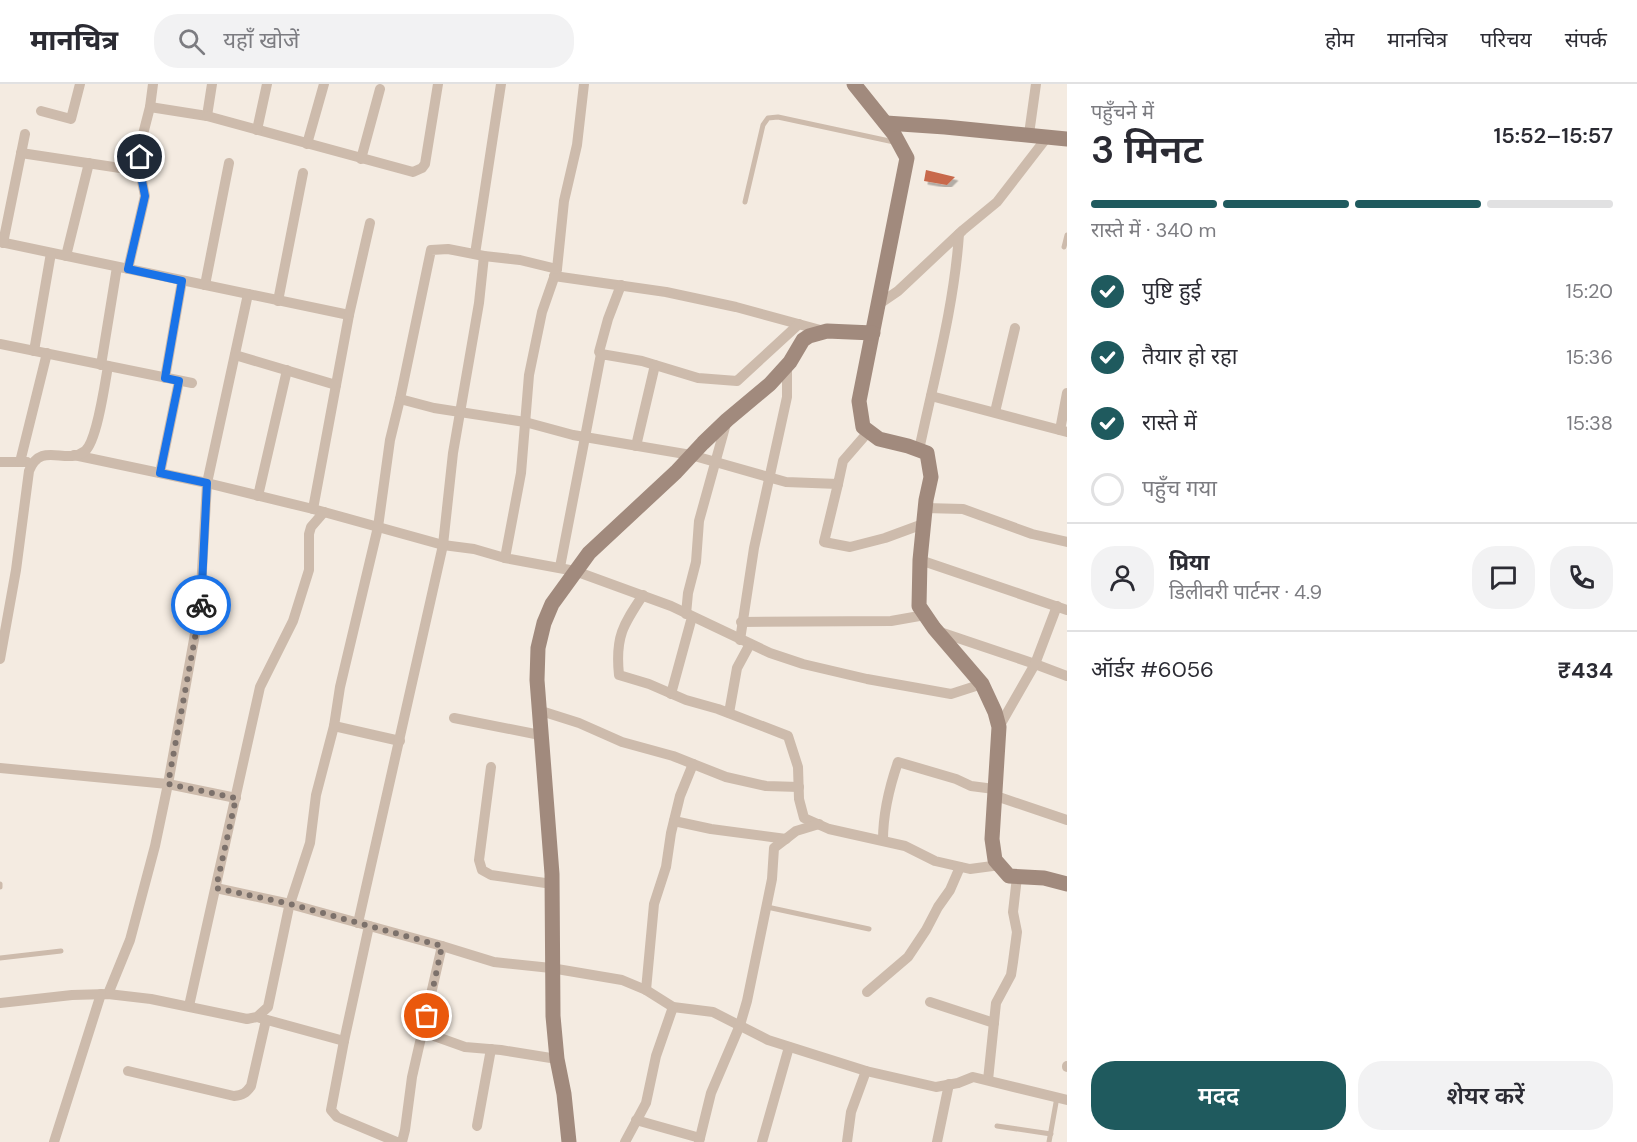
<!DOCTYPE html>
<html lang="hi">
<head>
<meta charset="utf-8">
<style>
  :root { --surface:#fff; --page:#f2f2f3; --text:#2b2b33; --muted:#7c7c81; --line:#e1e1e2; --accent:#1f5a5e }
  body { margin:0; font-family:"DM Sans","Noto Sans Devanagari",sans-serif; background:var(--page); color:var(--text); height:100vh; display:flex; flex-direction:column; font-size:22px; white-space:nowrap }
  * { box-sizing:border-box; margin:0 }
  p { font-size:20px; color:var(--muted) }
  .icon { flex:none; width:33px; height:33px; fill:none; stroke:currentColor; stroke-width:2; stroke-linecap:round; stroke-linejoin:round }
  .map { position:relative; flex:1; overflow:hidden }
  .side { display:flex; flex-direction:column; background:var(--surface); width:570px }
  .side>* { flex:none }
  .pin { position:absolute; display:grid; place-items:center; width:51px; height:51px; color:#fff; margin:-26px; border:3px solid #fff; border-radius:50%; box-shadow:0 2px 6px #0007 }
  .courier { position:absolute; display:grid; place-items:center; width:60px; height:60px; margin:-30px; border:4px solid #1a73e8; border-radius:50%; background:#fff; color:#222; box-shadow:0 2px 8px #0007 }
  .head em { font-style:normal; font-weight:600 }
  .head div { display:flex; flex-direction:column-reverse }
  .head { display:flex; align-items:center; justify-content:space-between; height:102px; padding:0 24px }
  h1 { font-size:39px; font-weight:600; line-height:45px }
  .bar { display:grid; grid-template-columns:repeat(4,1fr); gap:9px 6px; align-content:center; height:72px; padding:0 24px }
  .bar i { height:8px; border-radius:4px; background:var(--line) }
  .bar .current { background:var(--accent) }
  .bar p { grid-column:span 4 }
  .line { display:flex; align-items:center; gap:15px; padding:0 24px; border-top:2px solid var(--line) }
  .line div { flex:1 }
  .round { display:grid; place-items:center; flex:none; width:63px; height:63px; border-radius:24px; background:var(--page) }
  ol { padding:0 24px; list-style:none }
  li { display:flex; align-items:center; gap:18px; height:66px }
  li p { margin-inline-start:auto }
  li .icon { padding:6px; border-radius:50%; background:var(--accent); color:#fff; stroke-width:4 }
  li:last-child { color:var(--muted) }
  li i { width:33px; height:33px; border:3px solid var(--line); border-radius:50% }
  .button { display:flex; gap:12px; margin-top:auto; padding:12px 24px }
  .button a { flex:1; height:69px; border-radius:24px; background:var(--accent); color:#fff; font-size:24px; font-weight:600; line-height:69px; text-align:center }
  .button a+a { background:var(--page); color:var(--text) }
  header { display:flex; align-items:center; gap:36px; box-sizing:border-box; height:84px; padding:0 30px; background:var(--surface); border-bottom:2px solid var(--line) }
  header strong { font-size:28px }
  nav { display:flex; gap:33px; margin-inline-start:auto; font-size:21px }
  .search { width:420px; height:54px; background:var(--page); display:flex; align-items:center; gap:15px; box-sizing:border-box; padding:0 21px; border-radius:24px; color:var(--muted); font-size:22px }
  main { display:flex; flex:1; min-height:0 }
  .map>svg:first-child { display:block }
  .building { fill:#c8694b; filter:url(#shadow) }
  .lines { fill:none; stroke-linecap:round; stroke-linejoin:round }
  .lane { stroke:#cdbbac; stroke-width:5 }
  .street { stroke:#cdbbac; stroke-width:10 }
  .secondary { stroke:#a18a7d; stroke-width:15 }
  .done { stroke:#7c716b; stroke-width:6; stroke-dasharray:0 10.8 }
  .route { stroke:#1a73e8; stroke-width:8 }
</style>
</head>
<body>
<header>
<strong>मानचित्र</strong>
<div class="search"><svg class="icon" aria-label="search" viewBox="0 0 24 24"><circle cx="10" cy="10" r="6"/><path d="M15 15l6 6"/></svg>यहाँ खोजें</div>
<nav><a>होम</a><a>मानचित्र</a><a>परिचय</a><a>संपर्क</a></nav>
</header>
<main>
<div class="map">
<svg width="1067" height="1058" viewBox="0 0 1067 1058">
  <defs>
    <filter id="shadow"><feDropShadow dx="3.5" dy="3.5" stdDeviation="0" flood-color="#0004"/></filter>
  </defs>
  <rect width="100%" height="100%" fill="#f4ebe1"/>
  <!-- building -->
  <path class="building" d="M 926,86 L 955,93 L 947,101 L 924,97 Z"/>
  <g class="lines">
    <!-- lane -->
    <g class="lane">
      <path d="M 745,118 L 763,41 L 768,34 L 778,33 L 894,58"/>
      <path d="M 1064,163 L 1067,151"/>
      <path d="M 0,803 L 0,800"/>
      <path d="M 767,823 L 869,845"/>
      <path d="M 0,874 L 61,867"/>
      <path d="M 997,1042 L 1051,1050"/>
      <path d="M 1049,1058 L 1057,1013"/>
    </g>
    <!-- street -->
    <g class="street">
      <path d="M 584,0 L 577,61 L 564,117 L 557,185 L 542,228 L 529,291 L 521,389 L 505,474 L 575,487 L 671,522 L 770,569 L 803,580 L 867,595 L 951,610 L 982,600"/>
      <path d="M 150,23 L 207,32 L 212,0"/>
      <path d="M 41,27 L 71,35 L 80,0"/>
      <path d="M 207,32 L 413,88 L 422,84 L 425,80 L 438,0"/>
      <path d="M 257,46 L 267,0"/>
      <path d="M 1029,50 L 1036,0"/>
      <path d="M 307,60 L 324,0"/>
      <path d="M 21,69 L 140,87"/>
      <path d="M 361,75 L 380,5"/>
      <path d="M 0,158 L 349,231 L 313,425 L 443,461 L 474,465 L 505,474"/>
      <path d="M 3,159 L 25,50"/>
      <path d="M 475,170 L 501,0"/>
      <path d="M 66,172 L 89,79"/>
      <path d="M 128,185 L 145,112 L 140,87 L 141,58 L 150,23 L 153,0"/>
      <path d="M 554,192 L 666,208 L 736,223 L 824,247"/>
      <path d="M 205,201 L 229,79"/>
      <path d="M 278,217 L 303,89"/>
      <path d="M 879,220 L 898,207 L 963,146 L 997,118 L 1048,52"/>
      <path d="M 349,231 L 370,139"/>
      <path d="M 0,260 L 192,299"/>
      <path d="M 34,267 L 51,169"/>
      <path d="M 601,270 L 599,268 L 608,235 L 621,201"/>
      <path d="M 235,271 L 336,301"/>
      <path d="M 101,281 L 117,183"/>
      <path d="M 165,294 L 182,197"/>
      <path d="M 931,312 L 1067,348"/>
      <path d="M 400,315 L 434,324 L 525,338 L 573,351 L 691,371 L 786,398 L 838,400 L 843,377 L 869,347"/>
      <path d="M 995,328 L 1015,244"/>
      <path d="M 1060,346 L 1067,309"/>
      <path d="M 636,362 L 655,281"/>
      <path d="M 919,366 C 934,294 954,224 959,150"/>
      <path d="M 74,371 L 207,399 L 313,425"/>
      <path d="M 0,378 L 27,378"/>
      <path d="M 20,378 L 47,269"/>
      <path d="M 160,389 L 179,297"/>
      <path d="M 838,400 L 824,458 L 850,463 L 885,454 L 923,440"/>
      <path d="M 258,412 L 287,286"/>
      <path d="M 925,424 L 963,425 L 1032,450 L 1067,458"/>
      <path d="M 920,476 L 1067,526"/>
      <path d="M 560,483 L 601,270 L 642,277 L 698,294 L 737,297 L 799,240"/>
      <path d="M 643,511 C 623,541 615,553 619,591 L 649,600 L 686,616 L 718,625 L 788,652 L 798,683 L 799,715 L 804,734 L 829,745 L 905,762 L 935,777 L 970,785 L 1000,781"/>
      <path d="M 686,530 L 688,509 L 696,478 L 699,437 L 727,336"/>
      <path d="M 741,538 L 891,537 L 925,531"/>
      <path d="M 937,547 L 1035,580 L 1067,592"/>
      <path d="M 740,556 L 754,464 L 787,313 L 787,282"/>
      <path d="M 0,575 L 16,486 L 29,387 C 41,356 66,382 85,367 C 97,357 105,299 108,282"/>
      <path d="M 671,610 L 692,533"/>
      <path d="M 538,626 L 579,639 L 622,658 L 673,672 L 726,693 L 766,702 L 799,703"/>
      <path d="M 729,629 L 737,584 L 750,560"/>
      <path d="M 454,634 L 540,651"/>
      <path d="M 334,642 L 400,657"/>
      <path d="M 999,643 L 1035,580 L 1057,522"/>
      <path d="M 491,683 L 479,776 L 482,786 L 491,791 L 552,800"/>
      <path d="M 0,684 L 168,700 L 236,714"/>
      <path d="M 993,711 L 1067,736"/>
      <path d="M 674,737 L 711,745 L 786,755"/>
      <path d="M 883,756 C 883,728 889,704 898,678 L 956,695 L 971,702 L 994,705"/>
      <path d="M 216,804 L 290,820 L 442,862 L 494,878 L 551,884 L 622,896 L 646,906 L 673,923 L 713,928 L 768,956 L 866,987"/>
      <path d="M 358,839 L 443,461 L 453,369 L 479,219 L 484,172"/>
      <path d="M 369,842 L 344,957 L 331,1026 L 337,1033 L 397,1058"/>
      <path d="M 646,906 L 654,820 L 666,783 L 671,749 L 680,712 L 693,680"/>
      <path d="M 867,908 L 908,873 L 926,846 L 938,823 L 950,806 L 960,783"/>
      <path d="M 108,910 L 130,856 L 155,762 L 168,700 L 200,522 L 207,399 L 248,210"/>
      <path d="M 930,918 L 994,939"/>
      <path d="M 0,919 L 72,911 L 108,910 L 151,915 L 247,935 L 257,933 L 268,923 L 289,823 L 310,759 L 316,711 L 334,642 L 340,603 L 378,443 L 390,356 L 400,315 L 431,166 L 448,165 L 484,172 L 520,176 L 557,185"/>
      <path d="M 189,922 L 260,603 L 293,537 L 309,486 L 309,450 L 311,443 L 324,428"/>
      <path d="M 260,934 L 344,957"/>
      <path d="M 423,948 L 465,963 L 501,966 L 557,975"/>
      <path d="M 1067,982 L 1067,983"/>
      <path d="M 128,987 L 234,1012 C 243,1011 246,1009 251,1002 L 266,936"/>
      <path d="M 988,996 L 996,919 L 1011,891 L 1013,878 L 1017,848 L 1013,828 L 1017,793"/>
      <path d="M 636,1036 L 700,1054"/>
      <path d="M 477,1042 L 491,965"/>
      <path d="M 54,1058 L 101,910"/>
      <path d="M 402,1058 L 405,1046 L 412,993 L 442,862"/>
      <path d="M 625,1058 L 646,1019 L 656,972 L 673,923"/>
      <path d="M 699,1058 L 711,1009 L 740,941 L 747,917 L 772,795 L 774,764 L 796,747 L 819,740"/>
      <path d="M 762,1058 L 789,963"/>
      <path d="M 847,1058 L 851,1028 L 866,987 L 936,1003 L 958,999 L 973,993 L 1067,1016"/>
      <path d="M 937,1058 L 949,1000"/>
    </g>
    <!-- secondary -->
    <g class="secondary">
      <path d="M 854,0 L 894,50 L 907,74 L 859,317 L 863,343 L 879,355 L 908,362 L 927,369 L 931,393 L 926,416 L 920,476 L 919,522 L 934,544 L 982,600 L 995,628 L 999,643 L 992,755 L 995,776 L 1009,792 L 1044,794 L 1067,800"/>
      <path d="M 886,39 L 945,43 L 1067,55"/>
      <path d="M 569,1058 L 564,1010 L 557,975 L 553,932 L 552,790 L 537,596 L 538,564 L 544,539 L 552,520 L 589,469 L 676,388 L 703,359 L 727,336 L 770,300 L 790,278 L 803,256 L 809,252 L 827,247 L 873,249"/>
    </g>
  </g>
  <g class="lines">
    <!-- done -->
    <path class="done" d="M 201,521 L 168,700 L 236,714 L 216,804 L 290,820 L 442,862 L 427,932"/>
    <!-- route -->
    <path class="route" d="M 140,73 L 140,87 L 145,112 L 128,185 L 182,197 L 165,294 L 179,297 L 160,389 L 207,399 L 201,521"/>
  </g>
</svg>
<div class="pin" style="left:427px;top:932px;background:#ea580c"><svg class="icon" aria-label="bag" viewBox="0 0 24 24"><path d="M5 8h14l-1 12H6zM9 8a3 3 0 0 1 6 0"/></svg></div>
<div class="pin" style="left:140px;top:73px;background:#1f2937"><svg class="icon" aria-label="home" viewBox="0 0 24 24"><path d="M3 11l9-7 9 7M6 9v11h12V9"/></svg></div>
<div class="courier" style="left:201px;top:521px"><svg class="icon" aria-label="bike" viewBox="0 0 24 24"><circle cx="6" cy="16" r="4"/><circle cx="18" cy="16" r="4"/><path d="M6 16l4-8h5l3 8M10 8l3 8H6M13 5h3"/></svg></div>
</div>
<section class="side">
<div class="head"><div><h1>3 मिनट</h1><p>पहुँचने में</p></div><em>15:52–15:57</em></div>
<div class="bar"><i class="current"></i><i class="current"></i><i class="current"></i><i></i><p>रास्ते में · 340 m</p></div>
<ol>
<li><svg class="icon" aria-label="check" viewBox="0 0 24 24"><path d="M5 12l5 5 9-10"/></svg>पुष्टि हुई<p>15:20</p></li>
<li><svg class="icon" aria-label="check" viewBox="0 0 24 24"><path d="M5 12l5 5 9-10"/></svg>तैयार हो रहा<p>15:36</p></li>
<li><svg class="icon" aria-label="check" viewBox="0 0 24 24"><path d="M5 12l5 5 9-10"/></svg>रास्ते में<p>15:38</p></li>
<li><i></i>पहुँच गया</li>
</ol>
<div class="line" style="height:108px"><a class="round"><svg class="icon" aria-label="person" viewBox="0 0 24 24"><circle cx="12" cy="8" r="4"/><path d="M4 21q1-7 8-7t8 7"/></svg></a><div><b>प्रिया</b><p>डिलीवरी पार्टनर · 4.9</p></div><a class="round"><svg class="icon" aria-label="chat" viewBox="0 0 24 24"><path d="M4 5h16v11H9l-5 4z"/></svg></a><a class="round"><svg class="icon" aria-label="phone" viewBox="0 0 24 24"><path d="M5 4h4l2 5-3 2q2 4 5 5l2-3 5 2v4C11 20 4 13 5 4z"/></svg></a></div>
<div class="line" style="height:78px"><div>ऑर्डर #6056</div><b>₹434</b></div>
<div class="button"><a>मदद</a><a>शेयर करें</a></div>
</section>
</main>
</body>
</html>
